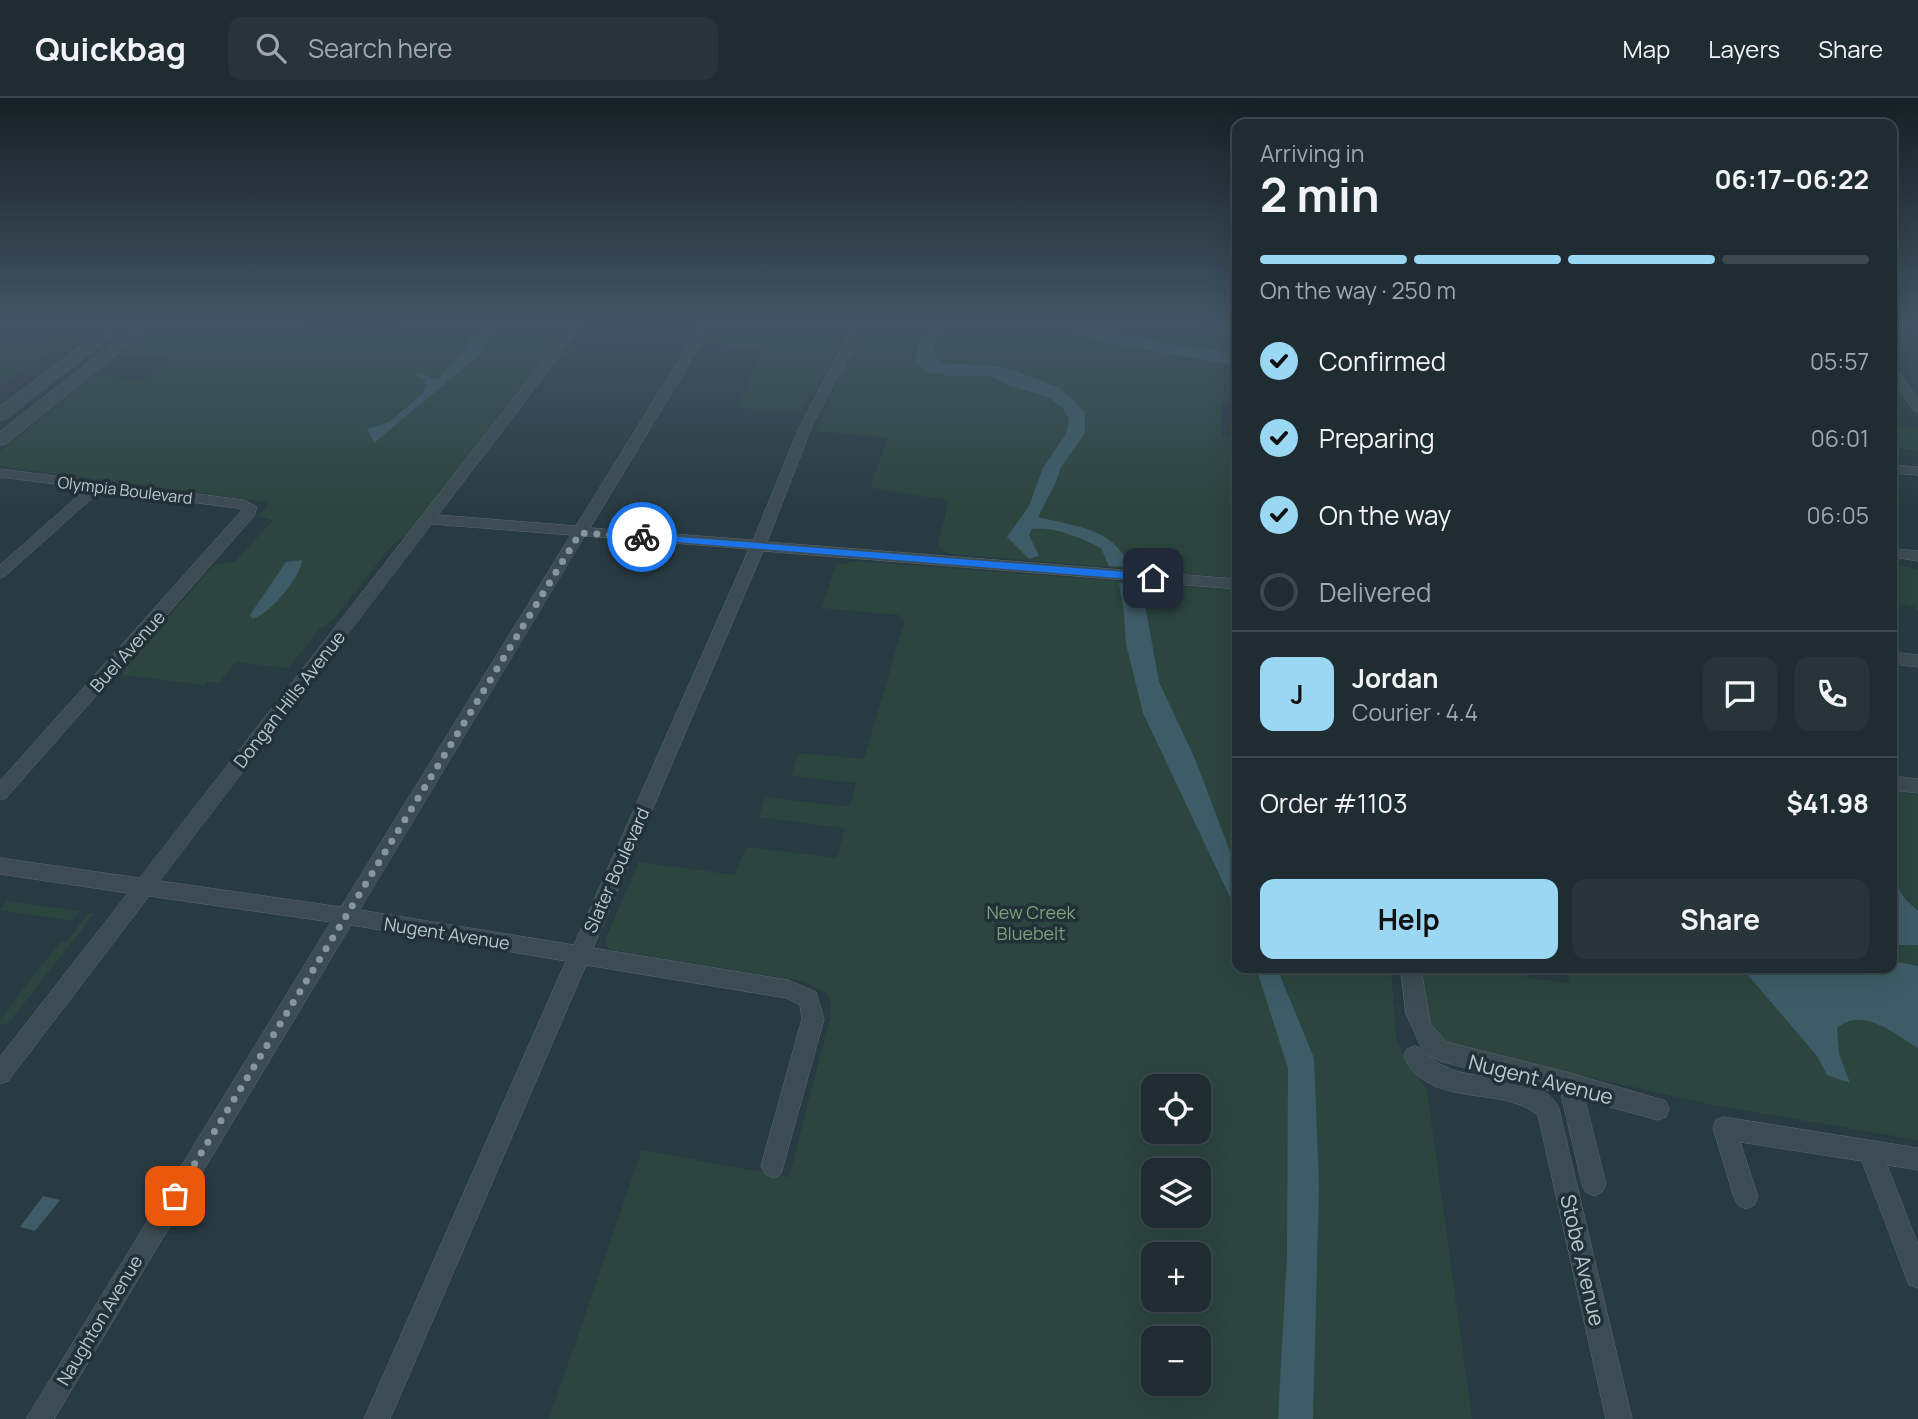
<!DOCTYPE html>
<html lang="en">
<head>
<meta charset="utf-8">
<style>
  :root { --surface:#1f2c32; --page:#27343a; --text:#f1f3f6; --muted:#a1a7ac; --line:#3c484d; --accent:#99d7f2 }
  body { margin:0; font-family:Manrope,sans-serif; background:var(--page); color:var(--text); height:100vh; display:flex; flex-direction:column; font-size:26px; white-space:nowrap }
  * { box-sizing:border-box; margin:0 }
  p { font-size:23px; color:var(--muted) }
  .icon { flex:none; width:38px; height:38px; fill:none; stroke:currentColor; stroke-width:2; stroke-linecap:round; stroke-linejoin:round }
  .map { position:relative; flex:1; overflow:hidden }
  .panel { position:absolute; left:1232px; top:21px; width:665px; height:854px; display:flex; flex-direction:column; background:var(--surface); border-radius:14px; box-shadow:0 7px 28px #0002,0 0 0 2px var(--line) }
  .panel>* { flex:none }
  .buttons { position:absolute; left:1141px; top:976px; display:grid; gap:14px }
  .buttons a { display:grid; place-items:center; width:70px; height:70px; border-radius:14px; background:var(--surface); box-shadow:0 7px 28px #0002,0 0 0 2px var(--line); font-size:35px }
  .pin { position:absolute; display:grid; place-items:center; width:60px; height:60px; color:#fff; margin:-30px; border-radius:14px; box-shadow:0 4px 10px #0006 }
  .courier { position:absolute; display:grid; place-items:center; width:70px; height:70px; margin:-35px; border:5px solid #1a73e8; border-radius:50%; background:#fff; color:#222; box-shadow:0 2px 9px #0007 }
  .headline em { font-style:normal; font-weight:700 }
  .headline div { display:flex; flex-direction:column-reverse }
  .headline { display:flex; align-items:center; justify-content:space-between; height:119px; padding:0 28px }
  h1 { font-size:46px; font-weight:700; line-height:52px }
  .bar { display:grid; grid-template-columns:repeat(4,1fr); gap:10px 7px; align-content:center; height:84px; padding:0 28px }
  .bar i { height:9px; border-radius:5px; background:var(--line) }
  .bar .selected { background:var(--accent) }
  .bar p { grid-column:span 4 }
  .line { display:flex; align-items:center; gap:18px; padding:0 28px; border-top:2px solid var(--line) }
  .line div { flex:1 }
  .round { display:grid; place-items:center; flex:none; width:74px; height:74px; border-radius:14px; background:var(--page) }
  ol { padding:0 28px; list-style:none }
  li { display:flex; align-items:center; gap:21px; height:77px }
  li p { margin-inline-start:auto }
  li .icon { padding:7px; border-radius:50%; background:var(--accent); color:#111; stroke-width:4 }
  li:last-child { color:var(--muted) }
  li i { width:38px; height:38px; border:4px solid var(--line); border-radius:50% }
  .primary-button { display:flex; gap:14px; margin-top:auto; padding:14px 28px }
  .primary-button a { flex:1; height:80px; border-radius:14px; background:var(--accent); color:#111; font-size:28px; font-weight:700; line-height:80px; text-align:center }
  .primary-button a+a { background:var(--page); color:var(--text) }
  header { display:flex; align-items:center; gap:42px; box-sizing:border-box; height:98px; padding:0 35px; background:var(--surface); border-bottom:2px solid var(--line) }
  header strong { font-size:33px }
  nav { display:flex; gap:38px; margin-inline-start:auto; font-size:24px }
  .search { width:490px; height:63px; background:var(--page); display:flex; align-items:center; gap:18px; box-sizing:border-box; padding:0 24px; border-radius:14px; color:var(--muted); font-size:26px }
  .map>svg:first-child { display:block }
  .medical { fill:#353743 }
  .green { fill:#2c453f; fill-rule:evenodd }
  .water { fill:#3e5c68 }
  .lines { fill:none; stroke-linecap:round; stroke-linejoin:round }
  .stream { stroke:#3e5c68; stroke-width:4.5 }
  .minor-casing { stroke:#5b696f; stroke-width:1 }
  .tertiary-casing { stroke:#5b696f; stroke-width:1 }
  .minor { fill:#3d4c52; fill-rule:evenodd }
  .tertiary { fill:#3d4c52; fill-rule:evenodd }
  .route { fill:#1a73e8 }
  .done { stroke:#87959c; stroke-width:7; stroke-dasharray:0 12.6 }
  .labels { text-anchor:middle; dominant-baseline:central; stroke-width:7; stroke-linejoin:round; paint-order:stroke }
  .far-street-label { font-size:16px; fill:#bac6cc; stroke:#223137 }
  .street-label { font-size:18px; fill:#bac6cc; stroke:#223137 }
  .park-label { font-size:18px; fill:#7da07a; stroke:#223137 }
  .near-street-label { font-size:21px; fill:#bac6cc; stroke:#223137 }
</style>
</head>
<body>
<header>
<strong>Quickbag</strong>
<div class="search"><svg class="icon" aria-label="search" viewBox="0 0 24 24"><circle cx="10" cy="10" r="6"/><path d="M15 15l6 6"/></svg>Search here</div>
<nav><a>Map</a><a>Layers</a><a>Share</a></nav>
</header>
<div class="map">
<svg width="1918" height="1321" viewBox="0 0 1918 1321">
  <rect width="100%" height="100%" fill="#293b42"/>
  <!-- medical -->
  <path class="medical" d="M 0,226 L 103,226 L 0,304 Z"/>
  <!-- green -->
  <g class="green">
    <path d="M 63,226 L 89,226 L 20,276 L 0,288 L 0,248 L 44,252 L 71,230 Z"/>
    <path d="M 160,226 L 308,226 L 301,232 L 339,236 L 344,231 L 399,233 L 406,226 L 570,226 L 421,420 L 408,436 L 392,447 L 333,522 L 320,531 L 288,570 L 236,564 L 219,585 L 207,583 L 204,587 L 124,577 L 122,573 L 214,467 L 235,464 L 273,422 L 258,418 L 268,408 L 267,404 L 0,368 L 0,354 L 93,278 L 146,283 L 172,261 L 123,256 Z"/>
    <path d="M 713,226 L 850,226 L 822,281 L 801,313 L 736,310 L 765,251 L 705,245 Z"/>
    <path d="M 867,226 L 1237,226 L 1237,302 L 1222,305 L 1222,338 L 1237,340 L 1237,480 L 951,456 L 943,453 L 938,446 L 948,407 L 947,402 L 870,390 L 888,340 L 815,333 L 856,241 Z"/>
    <path d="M 1892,328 L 1918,330 L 1918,352 L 1892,350 Z"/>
    <path d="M 855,463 L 1237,492 L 1237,870 L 1391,870 L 1396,941 L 1403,958 L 1427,992 L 1472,1321 L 549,1321 L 642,1052 L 789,1079 L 830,921 L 831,906 L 827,895 L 803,883 L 613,852 L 608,850 L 605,842 L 639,764 L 735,777 L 746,749 L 837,760 L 845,730 L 759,719 L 765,699 L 850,709 L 856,685 L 791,678 L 798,655 L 864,661 L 905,522 L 899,517 L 822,510 L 836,467 ZM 1153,989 L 1199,989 L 1199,1034 L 1153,1034 ZM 1153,1073 L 1199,1073 L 1199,1118 L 1153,1118 ZM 1153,1157 L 1199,1157 L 1199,1202 L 1153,1202 ZM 1153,1241 L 1199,1241 L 1199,1286 L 1153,1286 Z"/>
    <path d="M 1892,466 L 1918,471 L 1918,513 L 1915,509 L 1892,505 Z"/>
    <path d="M 1892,693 L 1918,697 L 1918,1042 L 1718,1008 L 1444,947 L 1424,922 L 1420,870 L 1524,870 L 1527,880 L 1569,885 L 1568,870 L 1892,870 Z"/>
    <path d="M 7,803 L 79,813 L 72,823 L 0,812 Z"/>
    <path d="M 89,815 L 94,816 L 7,927 L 0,926 L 0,921 L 60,844 L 65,845 Z"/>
  </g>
  <!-- water -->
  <g class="water">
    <path d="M 939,226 L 963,226 L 941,236 L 933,250 L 936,259 L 942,265 L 994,268 L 1013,272 L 1060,290 L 1085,314 L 1085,335 L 1061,369 L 1055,386 L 1038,419 C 1073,428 1116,430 1129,469 L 1109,468 L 1101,450 C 1080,440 1055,428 1032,431 L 1029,437 L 1039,458 L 1029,461 L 1007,439 L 1029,408 L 1043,370 L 1066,336 L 1069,321 L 1063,310 L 1049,300 L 1007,287 L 991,278 L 951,278 L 928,274 L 915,265 L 919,239 Z"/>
    <path d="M 1044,226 L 1083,226 L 1164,245 L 1237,256 L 1237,268 L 1098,243 Z"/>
    <path d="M 481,234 L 487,235 C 490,244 485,250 479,257 L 374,345 L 367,331 L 389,324 L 423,296 L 427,288 L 423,283 L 438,281 L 457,259 L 468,250 L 470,239 Z"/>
    <path d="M 302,462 C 301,479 269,517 252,521 L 250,517 L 286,464 Z"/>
    <path d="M 1119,485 L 1138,486 L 1144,501 L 1159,584 L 1195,661 L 1237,772 L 1237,814 L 1143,615 L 1126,546 L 1124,515 Z"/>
    <path d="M 1892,782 L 1906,802 L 1918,813 L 1918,847 L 1892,847 Z"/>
    <path d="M 1892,863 L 1918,868 L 1918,950 C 1894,936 1863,908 1837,930 L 1839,956 L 1850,985 L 1827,977 L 1817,958 L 1742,870 L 1892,870 Z"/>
    <path d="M 1256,870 L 1277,870 L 1314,960 L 1319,1087 L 1313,1321 L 1278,1321 L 1287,1158 L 1288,970 Z"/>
    <path d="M 43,1098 L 60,1102 L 35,1133 L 20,1129 Z"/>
  </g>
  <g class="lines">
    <!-- stream -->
    <g class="stream">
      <path d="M 486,242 L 492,234 L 508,226"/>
      <path d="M 418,276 L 434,284"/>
    </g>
    <!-- minor casing -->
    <g class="minor-casing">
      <g id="minor">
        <path d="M 572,226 L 584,226 L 438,417 L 576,428 L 701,226 L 713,226 L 590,430 L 753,442 L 800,328 L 853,226 L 865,226 L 812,328 L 767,444 L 1237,481 L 1237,491 L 763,453 L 593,850 L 788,882 L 816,894 L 824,921 L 781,1076 L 773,1080 L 765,1076 L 761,1068 L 802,921 L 800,907 L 786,900 L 586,867 L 390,1321 L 364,1321 L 566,863 L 351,827 L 54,1321 L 26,1321 L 331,824 L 149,798 L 8,983 L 0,986 L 0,959 L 128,795 L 0,776 L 0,760 L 139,780 ZM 432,426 L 571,437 L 341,809 L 160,783 ZM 585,438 L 749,451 L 574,847 L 360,812 Z"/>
        <path d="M 1892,268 L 1896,269 L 1918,301 L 1918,314 L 1914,313 L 1892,281 Z"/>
        <path d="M 1892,367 L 1918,369 L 1918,377 L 1892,375 Z"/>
        <path d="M 0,371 L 244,402 L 257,409 L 254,418 L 6,700 L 0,702 L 0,683 L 243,411 L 101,392 L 5,478 L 0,480 L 0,467 L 87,390 L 0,379 Z"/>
        <path d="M 1898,451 L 1918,453 L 1918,463 L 1893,459 L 1892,454 Z"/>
        <path d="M 1892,554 L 1918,557 L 1918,569 L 1892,566 Z"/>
        <path d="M 1892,678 L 1918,681 L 1918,695 L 1892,692 Z"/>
        <path d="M 1401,870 L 1421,870 L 1430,925 L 1446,944 L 1570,975 L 1666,1003 L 1669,1011 L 1666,1019 L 1658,1022 L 1585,1002 L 1606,1086 L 1602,1094 L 1594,1098 L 1586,1094 L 1582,1086 L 1561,996 L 1528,987 C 1541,992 1553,997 1559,1011 L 1632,1321 L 1606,1321 L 1538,1017 C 1500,986 1428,1012 1404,958 L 1407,951 L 1415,948 L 1422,951 L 1406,916 ZM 1427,956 L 1440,963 L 1507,981 C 1477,976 1449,978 1427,956 Z"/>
        <path d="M 1724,1019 L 1918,1050 L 1918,1072 L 1887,1067 L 1918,1147 L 1918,1190 L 1909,1187 L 1862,1063 L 1740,1044 L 1758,1099 L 1754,1107 L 1746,1111 L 1738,1107 L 1734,1099 L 1713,1030 L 1716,1022 Z"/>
      </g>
    </g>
    <!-- tertiary casing -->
    <g class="tertiary-casing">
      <g id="tertiary">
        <path d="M 110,226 L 127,226 L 6,321 L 0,322 L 0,309 Z"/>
        <path d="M 138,226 L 155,226 L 6,346 L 0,347 L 0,334 Z"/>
      </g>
    </g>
    <!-- minor -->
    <use href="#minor" class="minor"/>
    <!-- tertiary -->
    <use href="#tertiary" class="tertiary"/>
  </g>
  <!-- sky -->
  <linearGradient id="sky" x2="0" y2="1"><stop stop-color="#172024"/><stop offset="0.55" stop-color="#435565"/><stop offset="1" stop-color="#435565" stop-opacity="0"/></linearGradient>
  <rect width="1918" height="411" fill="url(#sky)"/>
  <!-- route -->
  <path class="route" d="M 642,436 L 1153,476 L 1158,480 L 1153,483 L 639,441 L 637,439 Z"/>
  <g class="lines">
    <!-- done -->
    <path class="done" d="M 175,1098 L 580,435 L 642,439"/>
  </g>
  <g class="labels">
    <!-- far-street labels -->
    <g class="far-street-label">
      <text transform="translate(125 392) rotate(7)">Olympia Boulevard</text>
    </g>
    <!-- street labels -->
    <g class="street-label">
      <text transform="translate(127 553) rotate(-48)">Buel Avenue</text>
      <text transform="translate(289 601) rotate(-52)">Dongan Hills Avenue</text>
      <text transform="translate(616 772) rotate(-66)">Slater Boulevard</text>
      <text transform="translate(447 835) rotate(9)">Nugent Avenue</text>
      <text transform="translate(99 1222) rotate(-59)">Naughton Avenue</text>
    </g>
    <!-- park labels -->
    <g class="park-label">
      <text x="1031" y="814">New Creek<tspan x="1031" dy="21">Bluebelt</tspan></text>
    </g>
    <!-- near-street labels -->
    <g class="near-street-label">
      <text transform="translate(1541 981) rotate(14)">Nugent Avenue</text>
      <text transform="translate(1583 1162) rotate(77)">Stobe Avenue</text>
    </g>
  </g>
</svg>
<div class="buttons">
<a><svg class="icon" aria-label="locate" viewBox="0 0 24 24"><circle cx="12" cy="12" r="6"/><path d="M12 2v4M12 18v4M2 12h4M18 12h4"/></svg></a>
<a><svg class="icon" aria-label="layers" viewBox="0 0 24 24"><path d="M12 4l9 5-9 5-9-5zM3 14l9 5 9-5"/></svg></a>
<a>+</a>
<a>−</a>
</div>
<div class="pin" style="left:175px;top:1098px;background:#ea580c"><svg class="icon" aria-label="bag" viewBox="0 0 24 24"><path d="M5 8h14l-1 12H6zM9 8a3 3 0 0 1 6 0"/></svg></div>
<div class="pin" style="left:1153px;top:480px;background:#1f2937"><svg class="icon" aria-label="home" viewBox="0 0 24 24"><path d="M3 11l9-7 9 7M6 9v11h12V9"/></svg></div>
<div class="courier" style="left:642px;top:439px"><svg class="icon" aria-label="bike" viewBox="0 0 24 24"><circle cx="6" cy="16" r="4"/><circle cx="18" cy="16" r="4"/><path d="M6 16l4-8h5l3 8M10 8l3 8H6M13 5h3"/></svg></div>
<section class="panel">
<div class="headline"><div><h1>2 min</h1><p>Arriving in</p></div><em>06:17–06:22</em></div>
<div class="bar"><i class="selected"></i><i class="selected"></i><i class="selected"></i><i></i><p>On the way · 250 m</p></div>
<ol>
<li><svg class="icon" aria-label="check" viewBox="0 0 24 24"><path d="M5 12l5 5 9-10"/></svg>Confirmed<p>05:57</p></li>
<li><svg class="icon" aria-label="check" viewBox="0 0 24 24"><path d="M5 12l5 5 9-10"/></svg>Preparing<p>06:01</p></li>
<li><svg class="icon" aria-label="check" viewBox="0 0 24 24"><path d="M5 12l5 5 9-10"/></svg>On the way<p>06:05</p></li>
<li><i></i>Delivered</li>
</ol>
<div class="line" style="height:126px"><b class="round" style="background:var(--accent);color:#111">J</b><div><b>Jordan</b><p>Courier · 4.4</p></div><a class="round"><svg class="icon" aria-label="chat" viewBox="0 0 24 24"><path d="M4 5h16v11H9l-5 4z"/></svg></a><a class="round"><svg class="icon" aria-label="phone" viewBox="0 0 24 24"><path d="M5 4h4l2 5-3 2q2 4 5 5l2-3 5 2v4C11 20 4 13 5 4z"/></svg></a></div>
<div class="line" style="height:91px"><div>Order #1103</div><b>$41.98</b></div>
<div class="primary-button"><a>Help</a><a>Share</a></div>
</section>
</div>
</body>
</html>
